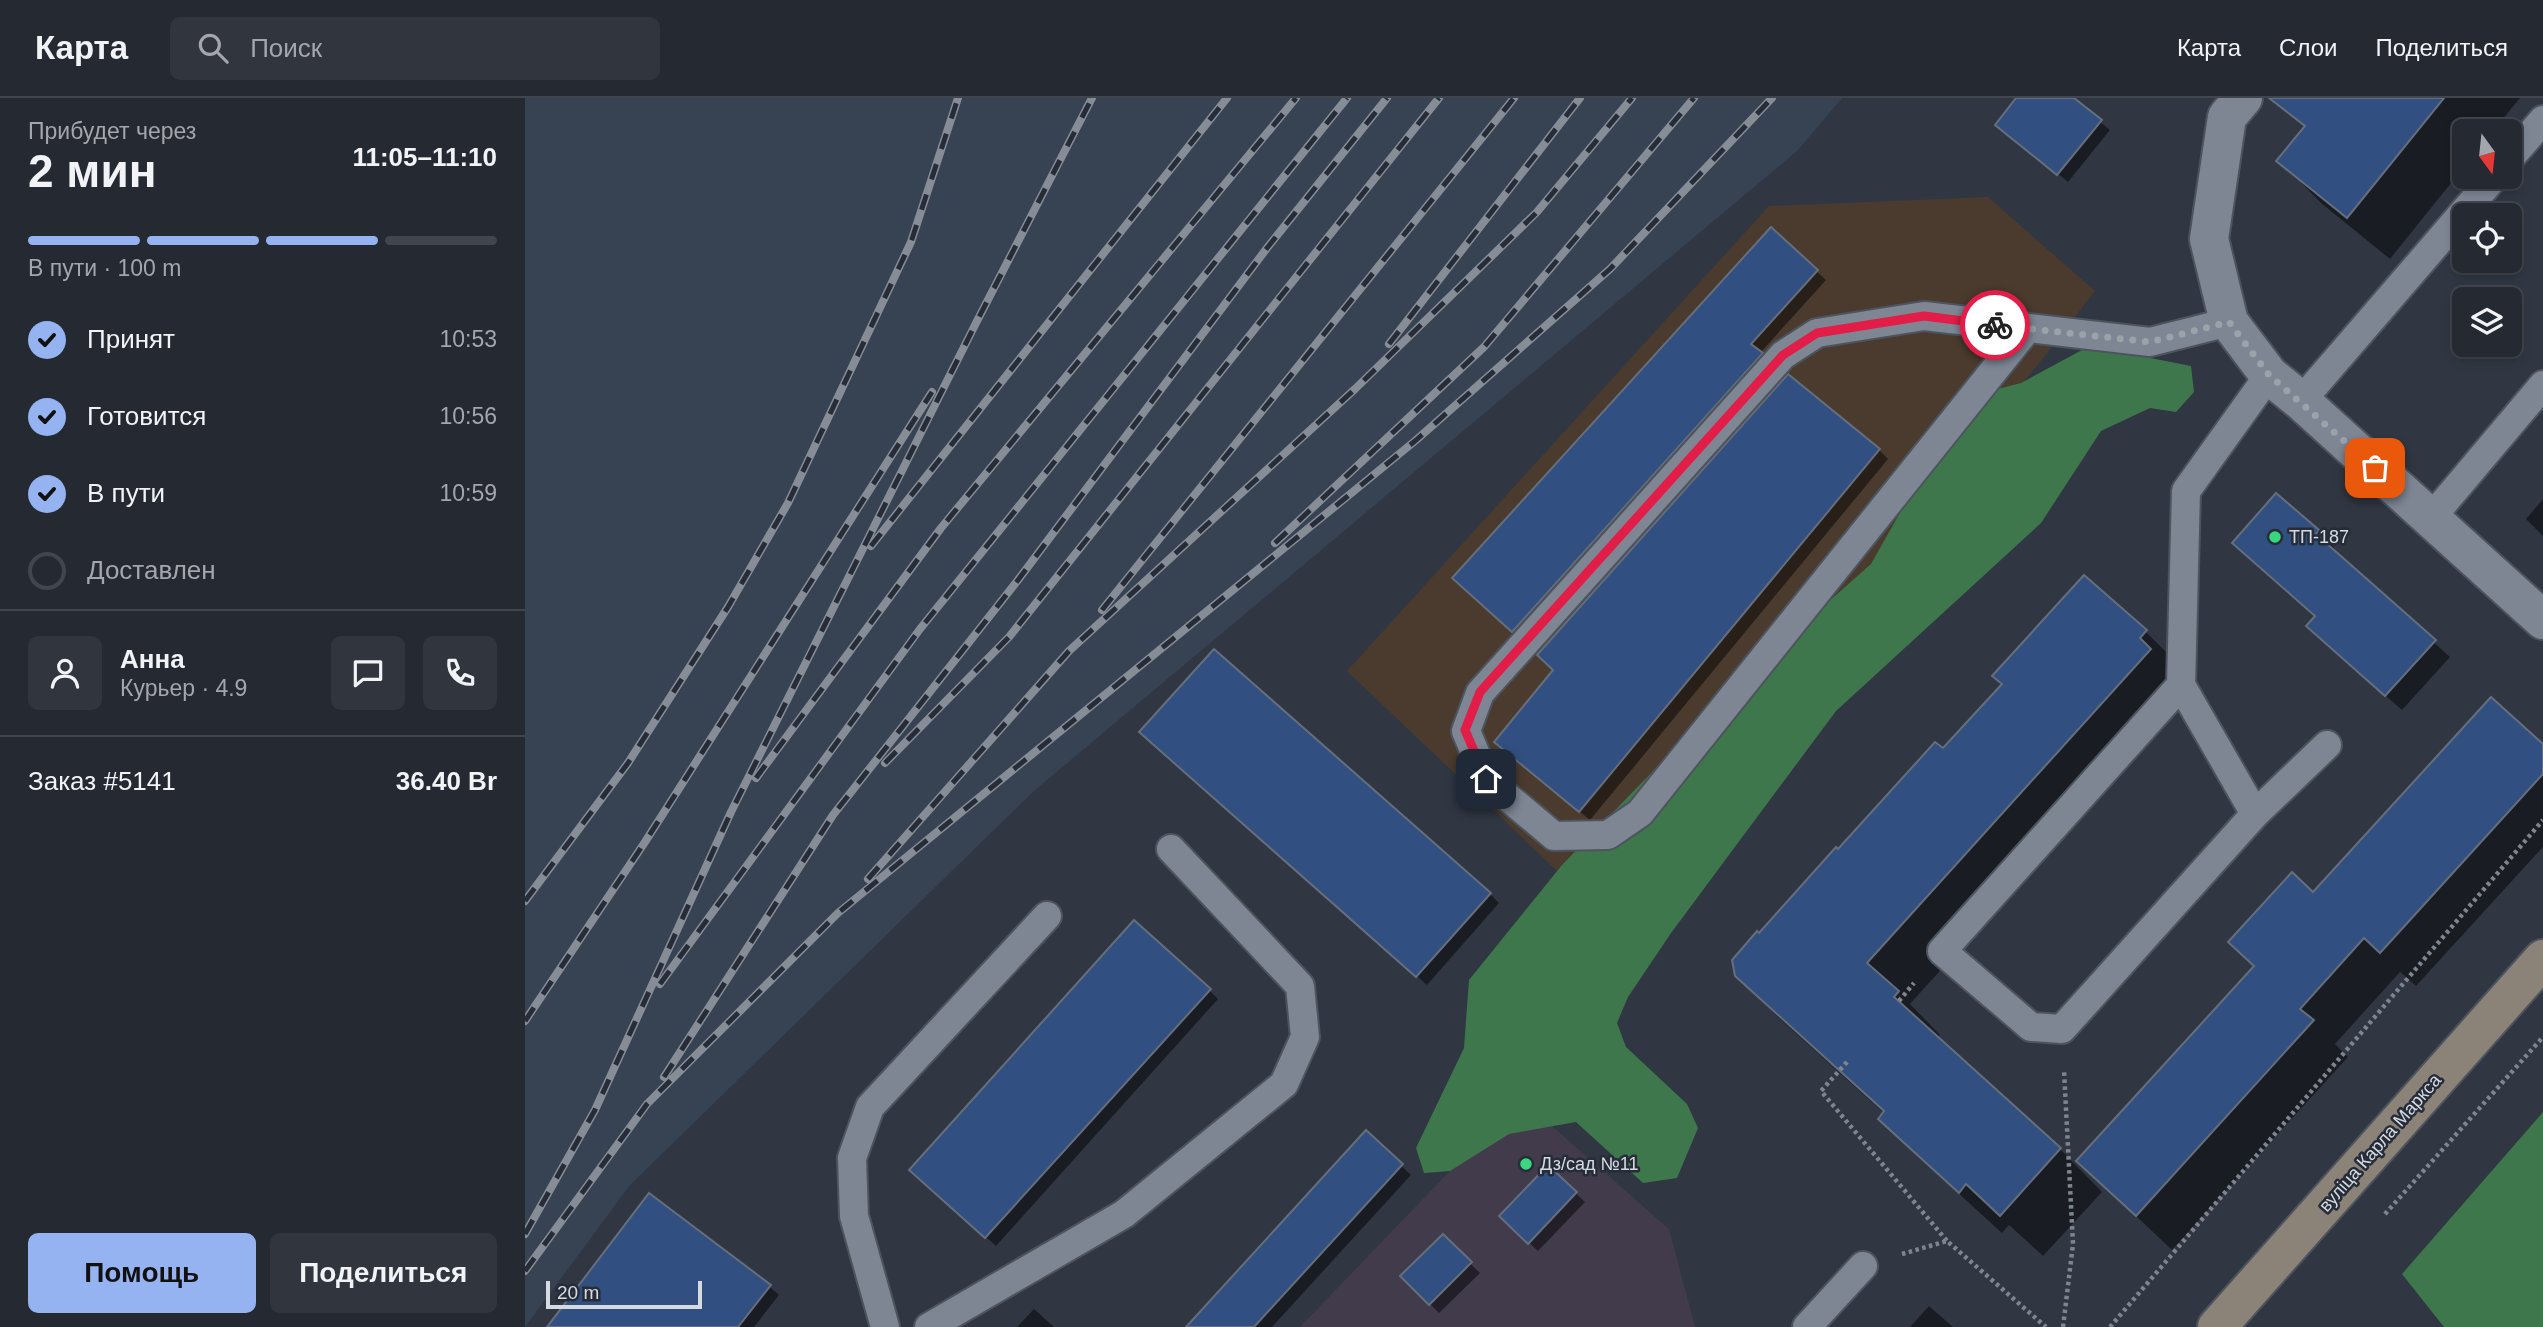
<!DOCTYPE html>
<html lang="ru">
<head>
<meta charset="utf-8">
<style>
  :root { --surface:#242932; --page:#30353e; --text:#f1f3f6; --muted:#a3a6ac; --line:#41454d; --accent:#95b2f1 }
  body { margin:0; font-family:Arial,sans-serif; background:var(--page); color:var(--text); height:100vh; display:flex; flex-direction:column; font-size:26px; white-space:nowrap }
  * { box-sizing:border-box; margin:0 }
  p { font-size:23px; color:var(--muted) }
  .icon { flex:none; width:38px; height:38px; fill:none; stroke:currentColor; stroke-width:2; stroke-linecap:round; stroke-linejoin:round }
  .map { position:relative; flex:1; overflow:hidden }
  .drawer { display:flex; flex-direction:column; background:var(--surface); width:525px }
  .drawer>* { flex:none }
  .needle { width:46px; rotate:165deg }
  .controls { position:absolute; left:1927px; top:21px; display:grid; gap:14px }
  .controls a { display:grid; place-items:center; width:70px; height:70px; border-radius:10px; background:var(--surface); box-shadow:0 4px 10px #0003,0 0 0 2px var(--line); font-size:35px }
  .scale { position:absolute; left:21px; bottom:18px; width:156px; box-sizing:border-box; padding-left:7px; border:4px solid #d6dbe2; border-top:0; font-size:19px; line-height:24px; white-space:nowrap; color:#d6dbe2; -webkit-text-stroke:5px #262d39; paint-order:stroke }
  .pin { position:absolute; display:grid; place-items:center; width:60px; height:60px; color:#fff; margin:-30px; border-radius:14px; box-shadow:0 4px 10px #0006 }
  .courier { position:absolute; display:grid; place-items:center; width:70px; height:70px; margin:-35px; border:5px solid #e11d48; border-radius:50%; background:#fff; color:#222; box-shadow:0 2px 9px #0007 }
  .headline em { font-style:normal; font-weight:700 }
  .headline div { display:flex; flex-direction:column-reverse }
  .headline { display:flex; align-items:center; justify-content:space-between; height:119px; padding:0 28px }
  h1 { font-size:46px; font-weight:700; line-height:52px }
  .bar { display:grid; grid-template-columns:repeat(4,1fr); gap:10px 7px; align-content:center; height:84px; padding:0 28px }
  .bar i { height:9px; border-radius:5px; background:var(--line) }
  .bar .on { background:var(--accent) }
  .bar p { grid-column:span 4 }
  .line { display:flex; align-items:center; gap:18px; padding:0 28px; border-top:2px solid var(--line) }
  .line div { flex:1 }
  .round { display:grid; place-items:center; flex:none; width:74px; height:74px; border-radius:10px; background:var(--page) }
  ol { padding:0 28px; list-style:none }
  li { display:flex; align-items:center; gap:21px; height:77px }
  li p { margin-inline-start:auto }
  li .icon { padding:7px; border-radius:50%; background:var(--accent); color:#111; stroke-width:4 }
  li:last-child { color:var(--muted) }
  li i { width:38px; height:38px; border:4px solid var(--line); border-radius:50% }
  .primary-button { display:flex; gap:14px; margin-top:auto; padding:14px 28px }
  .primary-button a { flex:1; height:80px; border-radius:10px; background:var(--accent); color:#111; font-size:28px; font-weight:700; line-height:80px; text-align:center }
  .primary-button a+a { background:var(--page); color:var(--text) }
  header { display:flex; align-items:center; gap:42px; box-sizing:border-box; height:98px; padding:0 35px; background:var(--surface); border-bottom:2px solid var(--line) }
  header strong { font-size:33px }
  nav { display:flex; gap:38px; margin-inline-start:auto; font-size:24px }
  .search { width:490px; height:63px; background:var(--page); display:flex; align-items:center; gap:18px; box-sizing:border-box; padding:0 24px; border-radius:10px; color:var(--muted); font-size:26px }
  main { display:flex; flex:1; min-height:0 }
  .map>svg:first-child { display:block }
  .built { fill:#374253 }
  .industrial { fill:#4a3b2e }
  .education { fill:#413b4c }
  .forest { fill:#3f774d }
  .shadow { fill:#0007 }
  .building { fill:#315081; stroke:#666e7c; stroke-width:2 }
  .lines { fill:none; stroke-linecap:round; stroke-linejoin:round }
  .service-casing { stroke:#4d545d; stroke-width:32 }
  .minor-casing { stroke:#4d545d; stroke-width:42 }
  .secondary-casing { stroke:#4d545d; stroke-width:42 }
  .path { stroke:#7f858f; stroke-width:4.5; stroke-dasharray:3.5 3.5; stroke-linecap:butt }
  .service { stroke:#7e8694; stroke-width:28 }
  .minor { stroke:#7e8694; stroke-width:38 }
  .secondary { stroke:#8c8378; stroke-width:38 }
  .rail-casing { stroke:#878d96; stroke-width:8 }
  .rail { stroke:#262d39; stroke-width:5; stroke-dasharray:16; stroke-linecap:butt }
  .done { stroke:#9ca2aa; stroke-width:7; stroke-dasharray:0 12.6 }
  .route { stroke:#e11d48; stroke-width:9 }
  .poi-dot { fill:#3bd77e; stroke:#262d39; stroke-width:2.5 }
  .labels { text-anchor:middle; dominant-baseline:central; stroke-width:5; stroke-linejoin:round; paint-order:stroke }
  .poi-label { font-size:18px; fill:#d6dbe2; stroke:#262d39; text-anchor:start }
  .street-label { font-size:18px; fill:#d6dbe2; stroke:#262d39 }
</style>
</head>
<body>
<header>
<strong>Карта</strong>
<div class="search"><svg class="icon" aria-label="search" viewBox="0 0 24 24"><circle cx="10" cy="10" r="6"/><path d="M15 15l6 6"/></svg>Поиск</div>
<nav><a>Карта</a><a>Слои</a><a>Поделиться</a></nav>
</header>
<main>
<section class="drawer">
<div class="headline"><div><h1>2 мин</h1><p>Прибудет через</p></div><em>11:05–11:10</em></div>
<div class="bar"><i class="on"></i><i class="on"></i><i class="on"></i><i></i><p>В пути · 100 m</p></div>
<ol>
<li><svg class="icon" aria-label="check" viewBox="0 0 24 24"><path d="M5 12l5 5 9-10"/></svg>Принят<p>10:53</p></li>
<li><svg class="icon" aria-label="check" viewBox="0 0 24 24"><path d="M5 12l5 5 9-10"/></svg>Готовится<p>10:56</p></li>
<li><svg class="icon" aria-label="check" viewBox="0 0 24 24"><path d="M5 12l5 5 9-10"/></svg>В пути<p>10:59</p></li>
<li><i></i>Доставлен</li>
</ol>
<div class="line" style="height:126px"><a class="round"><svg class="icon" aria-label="person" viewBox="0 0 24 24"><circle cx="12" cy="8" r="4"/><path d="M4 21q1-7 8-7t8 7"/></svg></a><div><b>Анна</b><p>Курьер · 4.9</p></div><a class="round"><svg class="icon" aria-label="chat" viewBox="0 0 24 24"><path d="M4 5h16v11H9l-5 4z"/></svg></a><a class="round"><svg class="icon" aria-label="phone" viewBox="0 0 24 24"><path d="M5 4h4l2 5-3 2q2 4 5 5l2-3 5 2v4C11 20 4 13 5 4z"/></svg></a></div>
<div class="line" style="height:91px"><div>Заказ #5141</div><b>36.40 Br</b></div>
<div class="primary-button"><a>Помощь</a><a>Поделиться</a></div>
</section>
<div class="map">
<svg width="2018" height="1229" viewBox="0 0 2018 1229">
  <rect width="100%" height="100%" fill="#303743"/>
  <!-- built -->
  <path class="built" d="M 0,0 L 1317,0 L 1272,53 L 510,692 L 105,1087 L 0,1229 Z"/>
  <!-- industrial -->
  <path class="industrial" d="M 1463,99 L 1570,193 L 1515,264 L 1070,809 L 822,573 L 1244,108 Z"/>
  <!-- education -->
  <path class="education" d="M 995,1000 L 1144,1131 L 1170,1229 L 775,1229 Z"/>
  <!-- forest -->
  <g class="forest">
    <path d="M 1557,252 L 1605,256 L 1666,268 L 1669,294 L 1651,314 L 1625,310 L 1576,333 L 1516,425 L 1311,613 L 1146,835 L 1103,899 L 1092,925 L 1101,949 L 1162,1006 L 1173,1030 L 1152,1080 L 1118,1085 L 1051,1024 L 984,1036 L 925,1073 L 899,1075 L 891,1050 L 939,950 L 944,882 L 1037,767 L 1223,575 L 1346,466 L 1402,367 L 1469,292 L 1496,285 Z"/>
    <path d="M 2018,1014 L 2018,1229 L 1919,1229 L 1877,1176 Z"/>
  </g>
  <!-- shadow -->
  <g class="shadow">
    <path d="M 1493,0 L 1546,0 L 1585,32 L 1543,84 L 1472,27 Z"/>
    <path d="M 1791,0 L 1995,0 L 1968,33 L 1939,33 L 1939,69 L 1865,161 L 1796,105 L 1754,62 L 1781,29 Z"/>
    <path d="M 1246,132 L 1301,182 L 1235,255 L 1246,265 L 997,542 L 939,489 Z"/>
    <path d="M 1354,352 L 1363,361 L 1065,722 L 981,653 Z"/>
    <path d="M 1752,397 L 1793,434 L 1809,449 L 1806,452 L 1925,559 L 1877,612 L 1799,544 L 1791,519 L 1709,445 Z"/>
    <path d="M 2018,401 L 2018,438 L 2001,421 Z"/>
    <path d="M 1559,479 L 1621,534 L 1663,576 L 1667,594 L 1385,906 L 1415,937 L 1412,940 L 1535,1051 L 1577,1094 L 1518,1158 L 1484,1127 L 1477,1135 L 1398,1063 L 1355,1021 L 1360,1016 L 1254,920 L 1211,877 L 1234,837 L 1313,753 L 1419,653 L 1478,587 Z"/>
    <path d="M 625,643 L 965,796 L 974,805 L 902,887 Z"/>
    <path d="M 2018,648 L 2018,749 L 1891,888 L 1875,874 L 1810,946 L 1823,959 L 1647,1152 L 1553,1063 L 1730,869 L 1705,844 L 1788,796 Z"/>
    <path d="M 684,892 L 693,901 L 471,1148 L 396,1081 Z"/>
    <path d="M 841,1035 L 886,1077 L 747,1229 L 664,1229 Z"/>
    <path d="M 1023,1069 L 1060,1104 L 1013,1153 L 976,1118 Z"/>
    <path d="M 918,1139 L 955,1175 L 914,1215 L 878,1178 Z"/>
    <path d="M 244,1188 L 254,1197 L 229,1229 L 24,1229 Z"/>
    <path d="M 1404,1208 L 1428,1229 L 1385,1229 Z"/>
    <path d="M 509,1211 L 529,1229 L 492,1229 Z"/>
  </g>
  <!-- building -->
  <g class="building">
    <path d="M 1491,0 L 1549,0 L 1577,22 L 1532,77 L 1470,27 Z"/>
    <path d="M 1744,0 L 1919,0 L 1822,120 L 1751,63 L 1780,28 Z"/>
    <path d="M 1246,129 L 1293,172 L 1226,246 L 1238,255 L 987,534 L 927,480 Z"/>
    <path d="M 1263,276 L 1355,351 L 1054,714 L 969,644 L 1028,572 L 1012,557 Z"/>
    <path d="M 1751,395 L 1794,432 L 1791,436 L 1911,542 L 1860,598 L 1781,528 L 1790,518 L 1707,445 Z"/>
    <path d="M 1559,477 L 1622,532 L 1615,540 L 1626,551 L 1342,865 L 1374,893 L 1369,899 L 1536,1050 L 1475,1118 L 1441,1086 L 1434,1095 L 1353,1021 L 1359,1013 L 1210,878 L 1207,862 L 1232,833 L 1234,835 L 1311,749 L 1313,751 L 1410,644 L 1418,650 L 1477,586 L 1467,578 Z"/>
    <path d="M 689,551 L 966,795 L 891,879 L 614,634 Z"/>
    <path d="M 1966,599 L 2018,646 L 2018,676 L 1855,855 L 1839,840 L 1775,911 L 1789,922 L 1611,1118 L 1551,1063 L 1729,868 L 1703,844 L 1767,774 L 1788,794 Z"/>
    <path d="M 609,822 L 686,891 L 460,1140 L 384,1072 Z"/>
    <path d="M 841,1032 L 878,1066 L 729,1229 L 661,1229 Z"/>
    <path d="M 1023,1067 L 1052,1094 L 1003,1146 L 974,1118 Z"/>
    <path d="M 124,1095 L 246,1187 L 213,1229 L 22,1229 Z"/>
    <path d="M 918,1136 L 947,1164 L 904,1207 L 875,1178 Z"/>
  </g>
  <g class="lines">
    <!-- service casing -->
    <g class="service-casing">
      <g id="service">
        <path d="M 1984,61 L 2018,22"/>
        <path d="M 1502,231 L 1115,715 L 1083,737 L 1029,738 L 961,681 L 941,633 L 955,595 L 1258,257 L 1292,235 L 1399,218 L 1625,244 L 1704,224"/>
        <path d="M 1776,303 L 1969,79"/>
        <path d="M 1906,420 L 2018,287"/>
        <path d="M 1656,587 L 1417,853 L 1506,929 L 1537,931 L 1730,716 L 1656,587 L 1661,393 L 1744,277"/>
        <path d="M 1730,716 L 1802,647"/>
        <path d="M 360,1229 L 329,1118 L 327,1060 L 345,1009 L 522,818"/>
        <path d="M 404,1229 L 599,1116 L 759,986 L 780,939 L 775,888 L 646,751"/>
        <path d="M 1282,1229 L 1338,1168"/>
      </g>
    </g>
    <!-- minor casing -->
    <g class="minor-casing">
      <path id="minor" d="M 1718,0 L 1702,19 L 1684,141 L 1704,224 L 1744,277 L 1776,303 L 2018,522"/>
    </g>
    <!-- secondary casing -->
    <g class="secondary-casing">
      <path id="secondary" d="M 1692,1229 L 2018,861"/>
    </g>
    <!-- path -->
    <g class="path">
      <path d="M 1374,903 L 1389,885"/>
      <path d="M 1322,964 L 1296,993 L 1422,1143"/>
      <path d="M 1860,1116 L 2018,939"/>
      <path d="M 1377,1156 L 1422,1143 L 1521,1229"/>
      <path d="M 1538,1229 L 1548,1146 L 1539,972"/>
      <path d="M 1585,1229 L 2018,722"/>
    </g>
    <!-- service -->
    <use href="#service" class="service"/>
    <!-- minor -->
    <use href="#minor" class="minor"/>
    <!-- secondary -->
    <use href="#secondary" class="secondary"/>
    <!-- rail casing -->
    <g class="rail-casing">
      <g id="rail">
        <path d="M 864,246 L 1055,0"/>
        <path d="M 750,445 L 959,249 L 1169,0"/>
        <path d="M 346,448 L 702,0"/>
        <path d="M 577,512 L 989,0"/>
        <path d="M 360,665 L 484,539 L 914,0"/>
        <path d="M 231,680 L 416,430 L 771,0"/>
        <path d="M 343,781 L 544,553 L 830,291 L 1012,114 L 1107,0"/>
        <path d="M 0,803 L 103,665 L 203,509 L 263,405 L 386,144 L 433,0"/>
        <path d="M 135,886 L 395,531 L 822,0"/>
        <path d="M 0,923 L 120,744 L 407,294"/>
        <path d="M 139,979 L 308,717 L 493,482 L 742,150 L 862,0"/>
        <path d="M 0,1136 L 70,1012 L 206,714 L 451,225 L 567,0"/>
        <path d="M 0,1173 L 122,1006 L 313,815 L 890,343 L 1085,171 L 1247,0"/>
      </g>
    </g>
    <!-- rail -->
    <use href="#rail" class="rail"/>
  </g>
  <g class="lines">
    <!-- done -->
    <path class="done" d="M 1470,227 L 1625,244 L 1704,224 L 1744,277 L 1850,370"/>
    <!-- route -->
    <path class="route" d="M 961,681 L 940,632 L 955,594 L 1258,257 L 1292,235 L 1399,218 L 1470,227"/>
  </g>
  <!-- markers -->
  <g class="poi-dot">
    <circle cx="1750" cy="439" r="7"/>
    <circle cx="1001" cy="1066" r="7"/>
  </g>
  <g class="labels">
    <!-- poi labels -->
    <g class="poi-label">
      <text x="1764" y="439">ТП-187</text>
      <text x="1015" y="1066">Дз/сад №11</text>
    </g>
    <!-- street labels -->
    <g class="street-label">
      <text transform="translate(1855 1045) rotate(-49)">вуліца Карла Маркса</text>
    </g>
  </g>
</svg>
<div class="controls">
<a><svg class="needle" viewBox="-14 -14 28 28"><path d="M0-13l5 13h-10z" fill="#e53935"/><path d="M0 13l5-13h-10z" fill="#a3a6ac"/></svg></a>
<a><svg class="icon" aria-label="locate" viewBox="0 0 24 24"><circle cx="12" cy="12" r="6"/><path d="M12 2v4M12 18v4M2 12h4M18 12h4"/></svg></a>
<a><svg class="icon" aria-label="layers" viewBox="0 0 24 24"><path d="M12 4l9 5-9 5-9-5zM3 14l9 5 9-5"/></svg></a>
</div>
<div class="scale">20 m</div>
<div class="pin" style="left:1850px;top:370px;background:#ea580c"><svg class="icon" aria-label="bag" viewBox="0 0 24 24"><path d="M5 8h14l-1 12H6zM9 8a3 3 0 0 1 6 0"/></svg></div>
<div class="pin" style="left:961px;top:681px;background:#1f2937"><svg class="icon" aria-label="home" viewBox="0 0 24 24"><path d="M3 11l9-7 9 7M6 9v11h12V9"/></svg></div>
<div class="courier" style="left:1470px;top:227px"><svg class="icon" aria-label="bike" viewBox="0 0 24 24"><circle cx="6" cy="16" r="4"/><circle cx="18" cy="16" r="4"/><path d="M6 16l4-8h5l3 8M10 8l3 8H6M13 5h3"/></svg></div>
</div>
</main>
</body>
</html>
